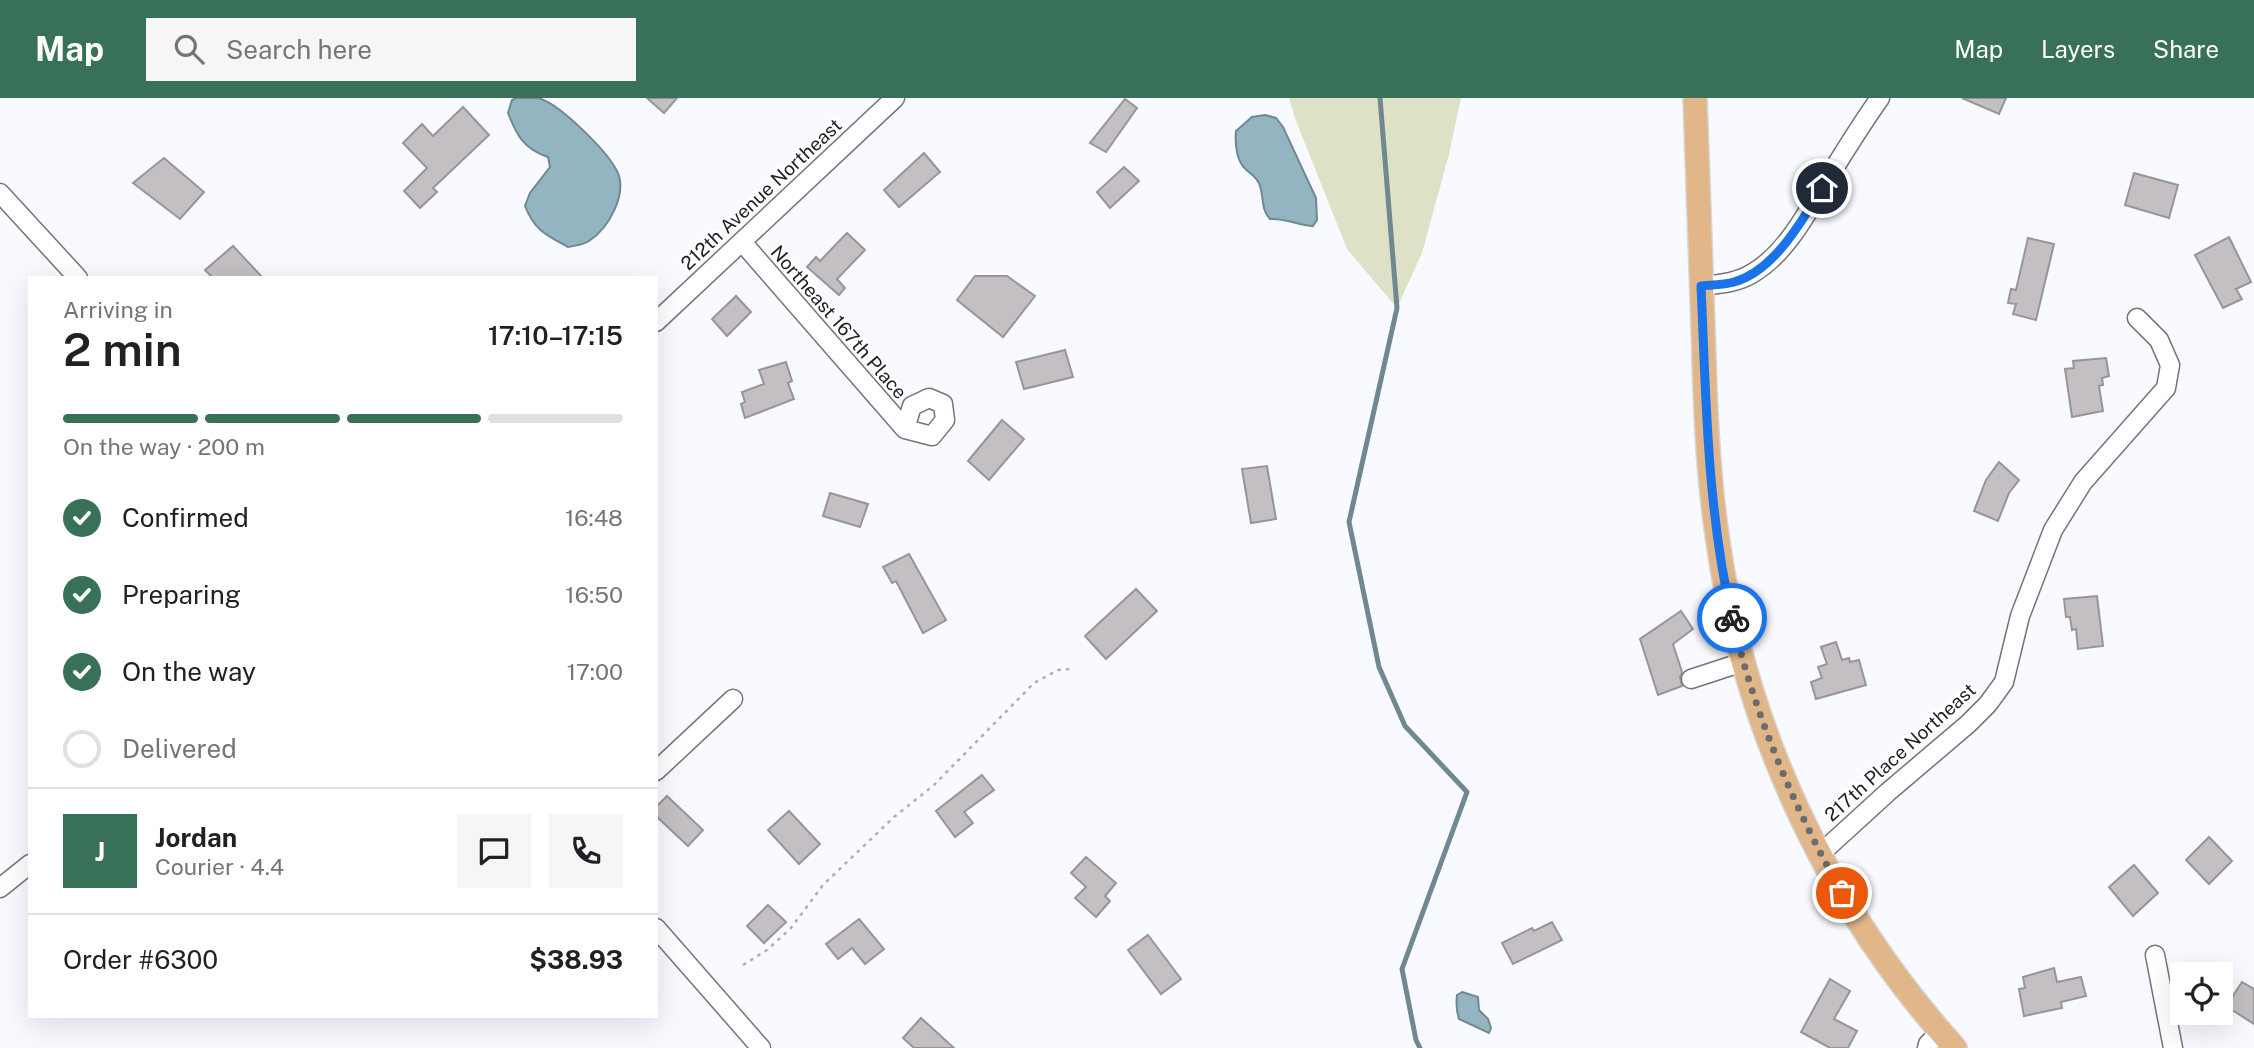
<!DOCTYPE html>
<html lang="en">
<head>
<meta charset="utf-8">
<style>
  :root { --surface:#fff; --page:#f6f6f6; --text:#202124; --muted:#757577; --line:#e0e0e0; --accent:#387058 }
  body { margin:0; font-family:"Public Sans",sans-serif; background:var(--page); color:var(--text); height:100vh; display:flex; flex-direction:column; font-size:26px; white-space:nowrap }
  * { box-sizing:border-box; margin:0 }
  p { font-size:23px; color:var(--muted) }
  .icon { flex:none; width:38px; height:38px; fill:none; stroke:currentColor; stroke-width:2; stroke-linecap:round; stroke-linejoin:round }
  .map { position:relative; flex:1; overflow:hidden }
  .sheet { position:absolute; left:28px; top:178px; width:630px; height:742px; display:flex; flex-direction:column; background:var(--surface); border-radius:0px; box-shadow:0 7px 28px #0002 }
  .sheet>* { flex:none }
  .tools { position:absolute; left:2170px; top:864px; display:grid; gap:14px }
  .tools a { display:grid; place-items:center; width:63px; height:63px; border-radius:0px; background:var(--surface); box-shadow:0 7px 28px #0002; font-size:35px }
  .pin { position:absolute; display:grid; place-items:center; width:60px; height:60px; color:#fff; margin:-30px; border:4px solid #fff; border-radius:50%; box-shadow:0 2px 7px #0007 }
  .courier { position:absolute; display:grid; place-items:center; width:70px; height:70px; margin:-35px; border:5px solid #1a73e8; border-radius:50%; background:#fff; color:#222; box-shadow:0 2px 9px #0007 }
  .headline em { font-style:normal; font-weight:600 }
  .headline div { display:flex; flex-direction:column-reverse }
  .headline { display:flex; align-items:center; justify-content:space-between; height:119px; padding:0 35px }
  h1 { font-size:46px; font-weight:600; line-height:52px }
  .bar { display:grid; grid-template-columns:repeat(4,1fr); gap:10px 7px; align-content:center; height:84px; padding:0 35px }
  .bar i { height:9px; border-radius:5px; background:var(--line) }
  .bar .on { background:var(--accent) }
  .bar p { grid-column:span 4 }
  .line { display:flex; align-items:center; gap:18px; padding:0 35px; border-top:2px solid var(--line) }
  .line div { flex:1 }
  .round { display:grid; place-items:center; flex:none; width:74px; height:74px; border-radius:0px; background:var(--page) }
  ol { padding:0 35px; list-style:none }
  li { display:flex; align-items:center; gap:21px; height:77px }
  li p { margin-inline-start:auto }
  li .icon { padding:7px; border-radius:50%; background:var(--accent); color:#fff; stroke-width:4 }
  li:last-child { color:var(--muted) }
  li i { width:38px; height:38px; border:4px solid var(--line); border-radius:50% }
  header { display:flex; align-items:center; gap:42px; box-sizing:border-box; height:98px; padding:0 35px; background:var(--accent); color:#fff }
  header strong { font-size:33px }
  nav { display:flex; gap:38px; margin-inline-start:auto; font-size:24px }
  .search { width:490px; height:63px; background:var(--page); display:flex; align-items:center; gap:18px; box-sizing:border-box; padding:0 24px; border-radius:0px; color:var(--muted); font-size:26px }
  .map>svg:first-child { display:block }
  .green { fill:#dee1c6 }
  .water { fill:#93b5c2; stroke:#708892; stroke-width:2 }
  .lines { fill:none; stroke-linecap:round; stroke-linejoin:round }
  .stream { stroke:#708892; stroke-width:5 }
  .building { fill:#c3bfc3; stroke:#989599; stroke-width:2 }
  .minor-casing { stroke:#747479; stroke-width:21 }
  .major-casing { stroke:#d7d7d7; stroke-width:26 }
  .path { stroke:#aeafb3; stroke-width:2.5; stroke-dasharray:3.5 5; stroke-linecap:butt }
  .minor { stroke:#fff; stroke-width:18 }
  .major { stroke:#e1b689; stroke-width:23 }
  .done { stroke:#6b6c6f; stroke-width:7; stroke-dasharray:0 12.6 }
  .route { stroke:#1a73e8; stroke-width:9 }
  .labels { text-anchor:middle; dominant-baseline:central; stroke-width:5; stroke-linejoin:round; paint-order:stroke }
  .street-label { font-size:19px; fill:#1f1f21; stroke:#fff }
</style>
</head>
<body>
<header>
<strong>Map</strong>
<div class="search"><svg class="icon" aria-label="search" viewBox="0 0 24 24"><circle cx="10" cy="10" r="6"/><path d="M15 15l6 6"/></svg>Search here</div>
<nav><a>Map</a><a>Layers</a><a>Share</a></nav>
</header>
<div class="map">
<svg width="2254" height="950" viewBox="0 0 2254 950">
  <rect width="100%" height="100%" fill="#f9faff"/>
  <!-- green -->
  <path class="green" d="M 1289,0 L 1461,0 L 1449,56 L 1422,155 L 1397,210 L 1347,151 L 1296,23 Z"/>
  <!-- water -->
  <g class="water">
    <path d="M 516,0 C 523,0 531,0 538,0 C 559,5 607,53 617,73 C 628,95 609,130 589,143 C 583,147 575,148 568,149 C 546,137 535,133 525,108 L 530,95 L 550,69 L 548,59 C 524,51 517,38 508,15 L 512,2 Z"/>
    <path d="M 1265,17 L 1276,20 L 1283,29 L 1316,100 L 1317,122 L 1313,128 C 1298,127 1285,120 1270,121 C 1261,112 1264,100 1260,88 C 1257,77 1248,76 1242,67 C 1236,58 1235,43 1236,33 L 1252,19 Z"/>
    <path d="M 1462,894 L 1478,899 L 1479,912 L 1488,921 L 1491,930 L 1489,935 L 1459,921 C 1456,912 1456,906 1457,897 Z"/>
  </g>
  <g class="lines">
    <!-- stream -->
    <path class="stream" d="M 1380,0 L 1397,210 L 1349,424 L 1379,569 L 1405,628 L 1467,694 L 1402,871 L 1416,942 L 1420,950"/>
  </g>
  <!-- building -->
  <g class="building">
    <path d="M 647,0 L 677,0 L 664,15 Z"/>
    <path d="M 1962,0 L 2006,0 L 1999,16 Z"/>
    <path d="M 1125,1 L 1137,10 L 1106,54 L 1090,45 Z"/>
    <path d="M 463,9 L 489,37 L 433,90 L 437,94 L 420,110 L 404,93 L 427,70 L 403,45 L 422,26 L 433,38 Z"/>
    <path d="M 924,55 L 940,74 L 899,109 L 884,92 Z"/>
    <path d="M 164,60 L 204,94 L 180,121 L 133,85 Z"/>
    <path d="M 1124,69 L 1139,83 L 1110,110 L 1097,94 Z"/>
    <path d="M 2134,75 L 2178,87 L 2169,120 L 2125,107 Z"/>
    <path d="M 847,135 L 865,152 L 837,181 L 845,190 L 839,197 L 807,169 L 816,159 L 820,163 Z"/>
    <path d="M 2229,139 L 2251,184 L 2236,191 L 2242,201 L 2223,210 L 2195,157 Z"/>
    <path d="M 2028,140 L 2054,146 L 2036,222 L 2013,216 L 2016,206 L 2008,205 L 2011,191 L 2016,192 Z"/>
    <path d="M 233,148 L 263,180 L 213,180 L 205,172 Z"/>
    <path d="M 975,178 L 1007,178 L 1035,198 L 1003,239 L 957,202 Z"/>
    <path d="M 736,198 L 751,214 L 727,238 L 712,221 Z"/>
    <path d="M 1065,252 L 1073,279 L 1024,291 L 1016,264 Z"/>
    <path d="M 2106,260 L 2109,278 L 2102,280 L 2103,287 L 2099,288 L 2103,313 L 2072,319 L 2065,271 L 2074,270 L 2073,263 Z"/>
    <path d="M 786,264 L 792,283 L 788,285 L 794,301 L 745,320 L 741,306 L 745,304 L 742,294 L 764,286 L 759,272 Z"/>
    <path d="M 1002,322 L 1024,341 L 989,382 L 968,363 Z"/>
    <path d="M 1999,364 L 2019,382 L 2009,395 L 1998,423 L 1974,413 L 1986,382 Z"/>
    <path d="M 1267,368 L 1276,421 L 1251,425 L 1242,371 Z"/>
    <path d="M 830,395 L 868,406 L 860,429 L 823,418 Z"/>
    <path d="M 909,456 L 946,522 L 923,535 L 896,483 L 892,485 L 883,469 Z"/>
    <path d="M 1136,491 L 1157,513 L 1106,561 L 1085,538 Z"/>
    <path d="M 2097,498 L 2103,548 L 2078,551 L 2076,531 L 2072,532 L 2070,519 L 2066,519 L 2064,501 Z"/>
    <path d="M 1681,513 L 1693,531 L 1673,546 L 1682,574 L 1680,579 L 1682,588 L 1658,597 L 1640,541 Z"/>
    <path d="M 1836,544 L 1842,562 L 1849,560 L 1850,564 L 1859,562 L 1866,587 L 1816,601 L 1811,584 L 1822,580 L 1818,569 L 1827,566 L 1821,549 Z"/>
    <path d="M 982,677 L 994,692 L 964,714 L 973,725 L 955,739 L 936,713 Z"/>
    <path d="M 667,698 L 703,732 L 688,748 L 656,718 L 656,709 Z"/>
    <path d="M 789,713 L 820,746 L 799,766 L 768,732 Z"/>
    <path d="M 2209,739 L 2232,763 L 2209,786 L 2186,762 Z"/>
    <path d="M 1086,759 L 1116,785 L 1105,798 L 1110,803 L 1096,819 L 1075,800 L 1086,789 L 1071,775 Z"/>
    <path d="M 2134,767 L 2158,795 L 2133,818 L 2109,789 Z"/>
    <path d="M 768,807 L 786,824 L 764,845 L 747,828 Z"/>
    <path d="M 859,821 L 884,851 L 865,866 L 852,850 L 838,861 L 826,846 Z"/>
    <path d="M 1552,824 L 1562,842 L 1513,866 L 1502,845 L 1532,830 L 1534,833 Z"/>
    <path d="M 1148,837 L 1181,881 L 1161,896 L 1128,852 Z"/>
    <path d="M 2054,870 L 2057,884 L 2081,879 L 2086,898 L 2061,904 L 2062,910 L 2024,918 L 2019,891 L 2025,890 L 2023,879 Z"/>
    <path d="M 1830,881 L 1850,893 L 1834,921 L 1857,933 L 1848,950 L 1830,950 L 1801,934 Z"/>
    <path d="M 2242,884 L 2254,891 L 2254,926 L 2226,908 Z"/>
    <path d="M 921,920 L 954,950 L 914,950 L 903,940 Z"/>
  </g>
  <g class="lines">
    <!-- minor casing -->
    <g class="minor-casing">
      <g id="minor">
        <path d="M 0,95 L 78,180"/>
        <path d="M 742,144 L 905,331 L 932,338 L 945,322 L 943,306 L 929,300 L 912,308 L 905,331"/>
        <path d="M 1701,188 C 1719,186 1737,185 1753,175 C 1788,154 1809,111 1830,77 C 1846,51 1862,25 1880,0"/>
        <path d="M 656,224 L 895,0"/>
        <path d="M 1691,581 L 1743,564"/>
        <path d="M 656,673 L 733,601"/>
        <path d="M 1820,756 L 1888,694 L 1968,626 L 1988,606 L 2004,584 L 2020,518 L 2053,432 L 2083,384 L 2166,290 L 2170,267 L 2159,242 L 2137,220"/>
        <path d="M 0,790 L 30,766"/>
        <path d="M 656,830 L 761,950"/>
        <path d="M 2155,857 L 2173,950"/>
        <path d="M 1927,950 L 1928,946 L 1940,934"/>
      </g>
    </g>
    <!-- major casing -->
    <g class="major-casing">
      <path id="major" d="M 1695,0 C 1697,76 1700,152 1703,228 C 1705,300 1707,372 1718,444 C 1745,631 1828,810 1955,950"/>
    </g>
    <!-- path -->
    <path class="path" d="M 743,867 L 767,852 L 791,830 L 823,787 L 894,719 L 934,687 L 1034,585 L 1058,572 L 1071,571"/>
    <!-- minor -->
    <use href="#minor" class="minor"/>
    <!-- major -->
    <use href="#major" class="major"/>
  </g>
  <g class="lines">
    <!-- done -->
    <path class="done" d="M 1732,520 C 1755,618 1793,707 1842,795"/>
    <!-- route -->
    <path class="route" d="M 1732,520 C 1707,411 1706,299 1701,188 C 1711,187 1724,187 1734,184 C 1774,173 1802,123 1822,90"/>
  </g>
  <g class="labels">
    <!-- street labels -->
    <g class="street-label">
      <text transform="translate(761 96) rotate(-43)">212th Avenue Northeast</text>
      <text transform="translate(839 224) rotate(49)">Northeast 167th Place</text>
      <text transform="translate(1900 654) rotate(-42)">217th Place Northeast</text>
    </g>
  </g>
</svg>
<div class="tools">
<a><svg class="icon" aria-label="locate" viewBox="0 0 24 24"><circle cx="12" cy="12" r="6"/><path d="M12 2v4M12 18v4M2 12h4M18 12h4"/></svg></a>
</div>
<div class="pin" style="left:1842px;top:795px;background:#ea580c"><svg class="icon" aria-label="bag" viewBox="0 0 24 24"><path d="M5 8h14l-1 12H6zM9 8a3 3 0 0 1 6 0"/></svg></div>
<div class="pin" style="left:1822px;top:90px;background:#1f2937"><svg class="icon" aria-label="home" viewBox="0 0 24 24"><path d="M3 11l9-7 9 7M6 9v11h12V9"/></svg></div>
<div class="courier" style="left:1732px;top:520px"><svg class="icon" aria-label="bike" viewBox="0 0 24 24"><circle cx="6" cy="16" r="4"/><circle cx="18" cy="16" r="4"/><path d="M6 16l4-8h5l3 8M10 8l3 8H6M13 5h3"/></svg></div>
<section class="sheet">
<div class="headline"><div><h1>2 min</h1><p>Arriving in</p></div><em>17:10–17:15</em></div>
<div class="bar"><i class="on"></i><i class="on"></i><i class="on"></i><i></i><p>On the way · 200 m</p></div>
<ol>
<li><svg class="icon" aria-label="check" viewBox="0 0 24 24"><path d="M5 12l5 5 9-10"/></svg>Confirmed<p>16:48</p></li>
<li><svg class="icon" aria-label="check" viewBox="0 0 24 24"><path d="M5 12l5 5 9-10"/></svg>Preparing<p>16:50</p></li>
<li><svg class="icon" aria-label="check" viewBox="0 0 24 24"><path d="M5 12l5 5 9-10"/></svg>On the way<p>17:00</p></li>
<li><i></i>Delivered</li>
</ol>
<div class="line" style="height:126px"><b class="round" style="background:var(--accent);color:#fff">J</b><div><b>Jordan</b><p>Courier · 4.4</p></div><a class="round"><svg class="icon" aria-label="chat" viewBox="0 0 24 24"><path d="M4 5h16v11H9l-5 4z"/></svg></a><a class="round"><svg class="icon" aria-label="phone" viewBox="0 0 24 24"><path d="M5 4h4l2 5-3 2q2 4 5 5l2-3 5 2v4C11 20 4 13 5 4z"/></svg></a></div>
<div class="line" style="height:91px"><div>Order #6300</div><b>$38.93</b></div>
</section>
</div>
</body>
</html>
